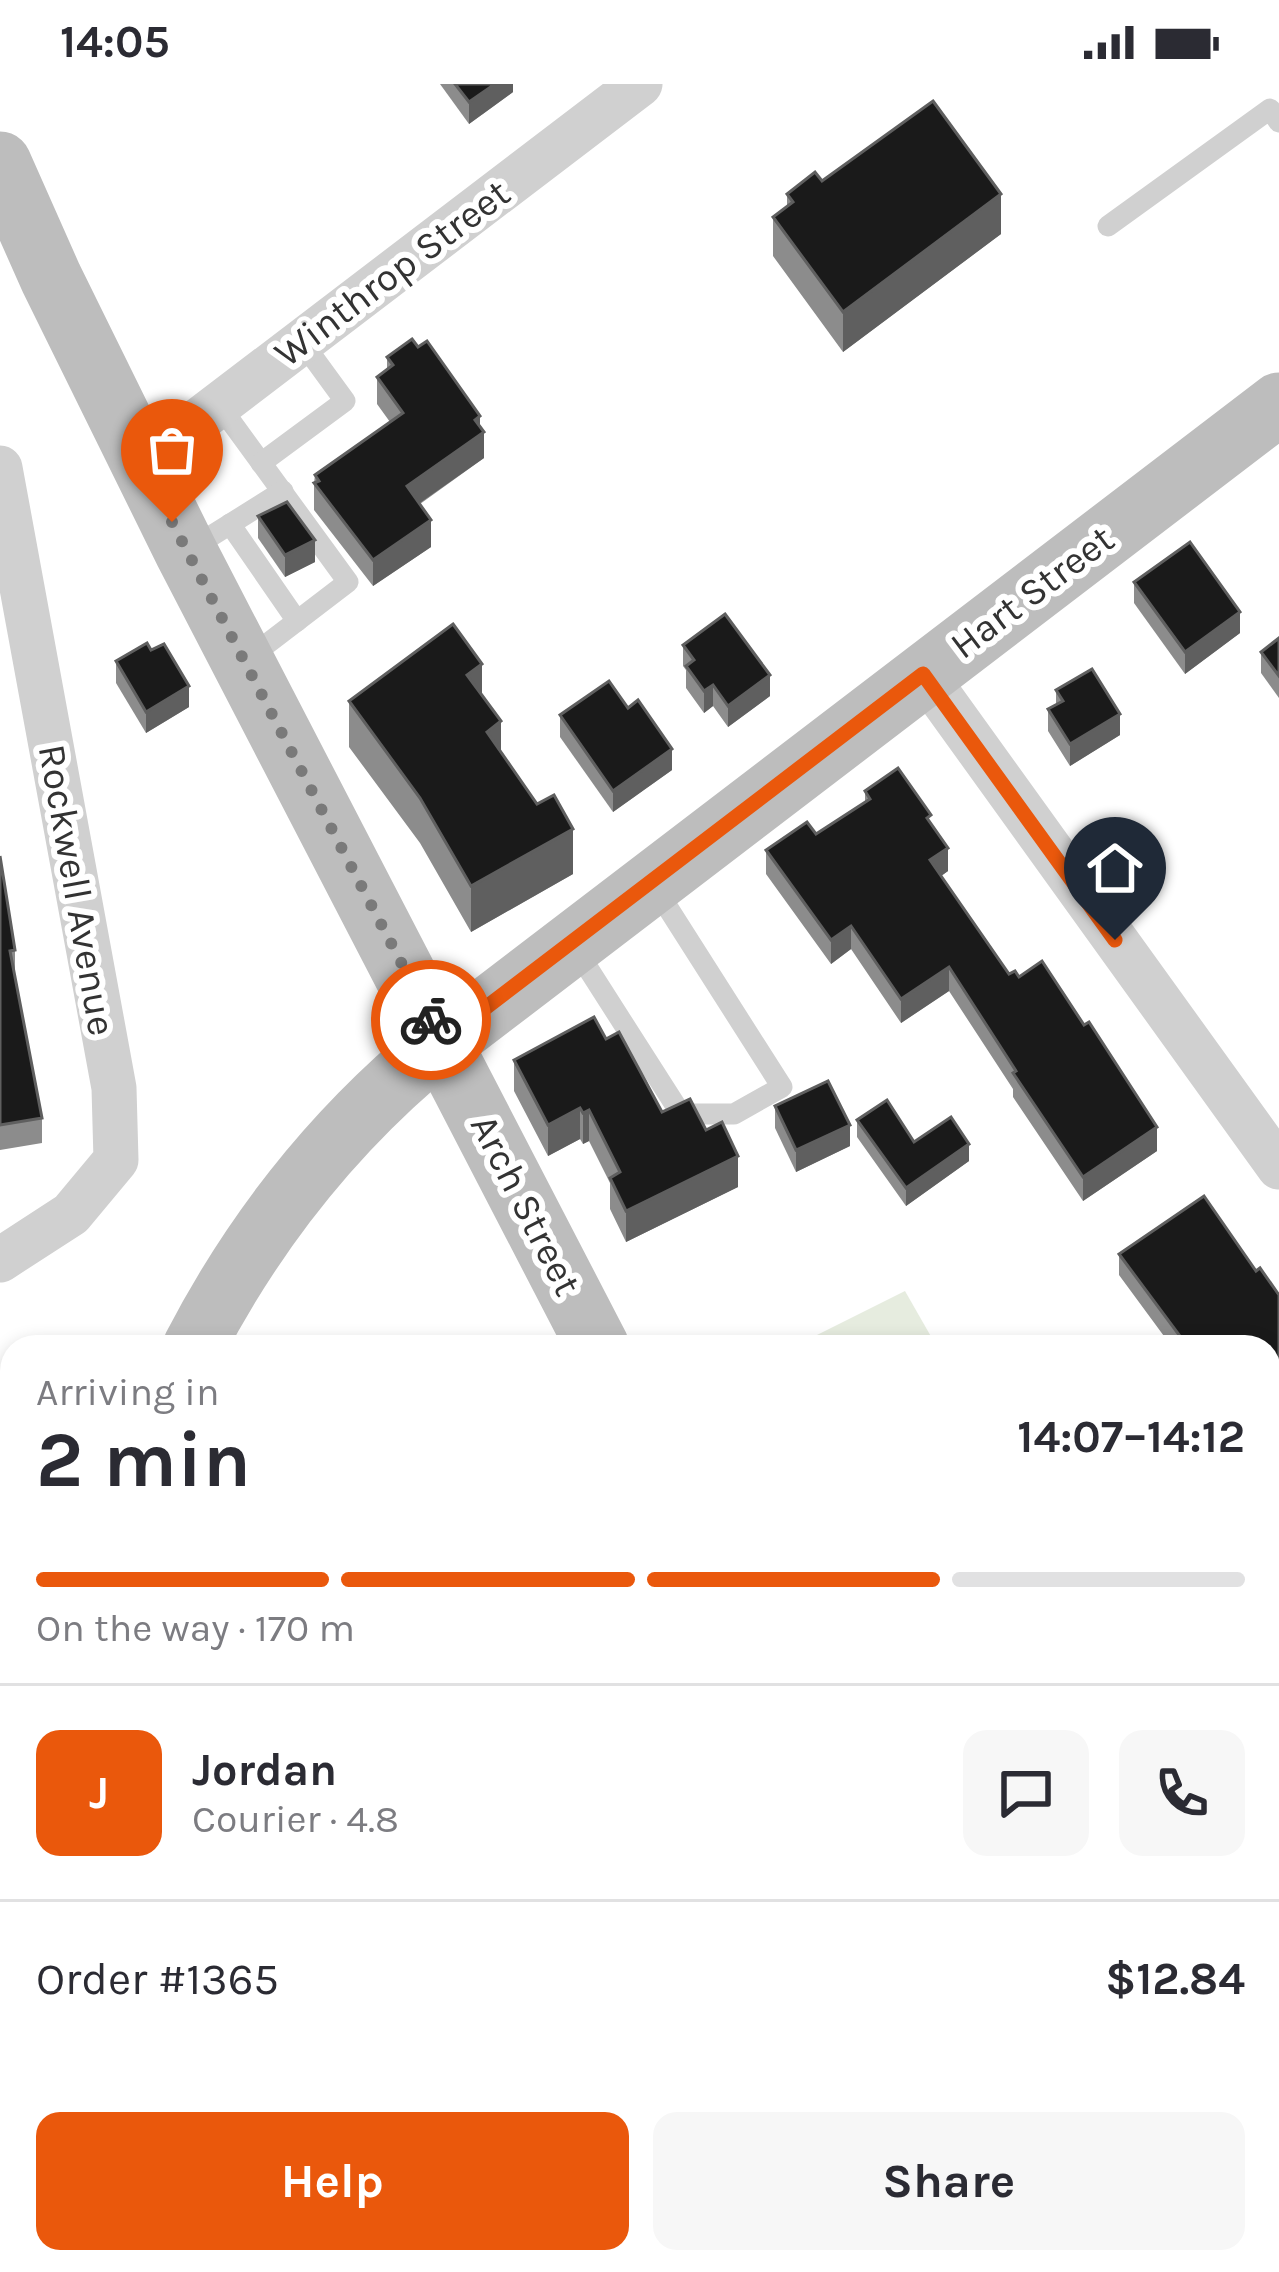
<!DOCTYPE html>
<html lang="en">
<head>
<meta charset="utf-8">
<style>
  :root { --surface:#fff; --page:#f7f7f7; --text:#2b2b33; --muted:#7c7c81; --line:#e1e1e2; --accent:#ea580c }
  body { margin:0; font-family:Karla,sans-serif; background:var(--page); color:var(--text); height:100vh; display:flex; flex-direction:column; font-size:45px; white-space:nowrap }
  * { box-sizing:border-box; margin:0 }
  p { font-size:39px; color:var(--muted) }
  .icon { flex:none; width:66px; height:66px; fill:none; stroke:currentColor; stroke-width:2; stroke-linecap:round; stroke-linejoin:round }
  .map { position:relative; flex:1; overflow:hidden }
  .sheet { position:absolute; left:0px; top:1251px; width:1281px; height:939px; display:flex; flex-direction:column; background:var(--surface); border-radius:36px 36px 0 0; box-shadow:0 6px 18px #0003 }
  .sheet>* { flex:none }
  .pin { position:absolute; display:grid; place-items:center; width:102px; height:102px; color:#fff; margin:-123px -51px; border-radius:50% 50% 50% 0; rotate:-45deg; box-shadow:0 0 12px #0007 }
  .pin .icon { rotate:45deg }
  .courier { position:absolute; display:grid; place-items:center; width:120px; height:120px; margin:-60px; border:9px solid #ea580c; border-radius:50%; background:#fff; color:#222; box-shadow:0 3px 15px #0007 }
  .head em { font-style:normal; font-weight:700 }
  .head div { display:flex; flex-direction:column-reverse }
  .head { display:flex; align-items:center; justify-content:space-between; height:204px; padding:0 36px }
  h1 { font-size:78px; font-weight:700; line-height:90px }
  .bar { display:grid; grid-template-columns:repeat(4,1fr); gap:18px 12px; align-content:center; height:144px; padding:0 36px }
  .bar i { height:15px; border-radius:9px; background:var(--line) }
  .bar .current { background:var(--accent) }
  .bar p { grid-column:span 4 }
  .line { display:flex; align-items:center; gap:30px; padding:0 36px; border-top:3px solid var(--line) }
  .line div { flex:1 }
  .round { display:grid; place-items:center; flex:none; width:126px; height:126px; border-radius:24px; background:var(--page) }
  .cta { display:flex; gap:24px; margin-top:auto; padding:24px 36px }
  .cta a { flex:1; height:138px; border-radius:24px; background:var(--accent); color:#fff; font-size:48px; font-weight:700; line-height:138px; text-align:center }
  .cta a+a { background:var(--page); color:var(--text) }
  .status { display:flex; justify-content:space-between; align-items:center; height:84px; padding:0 60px; background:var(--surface); direction:ltr }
  .status svg { height:33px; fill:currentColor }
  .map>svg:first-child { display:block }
  .green { fill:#e6ecdf }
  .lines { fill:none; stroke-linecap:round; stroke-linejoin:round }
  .lane { stroke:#d0d0d0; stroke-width:21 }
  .street { stroke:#d0d0d0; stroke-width:45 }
  .secondary { stroke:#bdbdbd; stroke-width:63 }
  .wall { fill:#8c8c8c }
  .shaded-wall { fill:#5f5f5f }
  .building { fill:#1a1a1a; stroke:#5f5f5f; stroke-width:3 }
  .done { stroke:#7a7a7a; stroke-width:12; stroke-dasharray:0 21.6 }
  .route { stroke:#ea580c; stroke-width:15 }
  .labels { text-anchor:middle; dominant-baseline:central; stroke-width:12; stroke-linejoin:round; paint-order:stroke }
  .street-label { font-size:39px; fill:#333; stroke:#fff }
</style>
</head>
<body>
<div class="status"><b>14:05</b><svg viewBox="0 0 49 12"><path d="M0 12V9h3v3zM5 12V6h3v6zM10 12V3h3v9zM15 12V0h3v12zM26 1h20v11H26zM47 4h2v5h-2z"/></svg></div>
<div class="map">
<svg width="1279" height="2188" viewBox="0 0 1279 2188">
  <rect width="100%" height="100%" fill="#fff"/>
  <!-- green -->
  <path class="green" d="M 905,1207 L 937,1263 L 793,1263 Z"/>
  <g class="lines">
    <!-- lane -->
    <g class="lane">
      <path d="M 1108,142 L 1270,25 L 1279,38"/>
      <path d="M 219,321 L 348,498 L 246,576"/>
      <path d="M 261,379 L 345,317 L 302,258"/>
      <path d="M 230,440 L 297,537"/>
      <path d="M 192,464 L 283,407"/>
      <path d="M 575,864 L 681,1030 L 734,1030 L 782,1003 L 654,802"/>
    </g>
    <!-- street -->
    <g class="street">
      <path d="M 144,378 L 640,0"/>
      <path d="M 0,384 L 114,1004 L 116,1076 L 71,1130 L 0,1176"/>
      <path d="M 924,590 L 1279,1083"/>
      <path d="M 0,1648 L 12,1666"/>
      <path d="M 1269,2024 L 1279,2017"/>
      <path d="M 241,2178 L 246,2188"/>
      <path d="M 1040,2188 L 1054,2178"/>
    </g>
    <!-- secondary -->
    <g class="secondary">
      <path d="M 0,79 L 51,194 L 186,468 L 598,1263"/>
      <path d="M 194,1263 C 250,1155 323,1060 415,980 L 1279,320"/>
      <path d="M 0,1584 L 12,1584"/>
      <path d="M 0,1802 L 12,1767"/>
      <path d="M 976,2178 L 980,2188"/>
    </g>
  </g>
  <!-- wall -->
  <g class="wall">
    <path d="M 440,0 L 513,0 L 513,8 L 469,40 Z"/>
    <path d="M 822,97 L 1001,150 L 843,268 L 773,172 L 773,133 L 787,122 L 787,110 Z"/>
    <path d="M 387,273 L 480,343 L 484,374 L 420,420 L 431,463 L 373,502 L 314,426 L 314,399 L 315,391 L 390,338 L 377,320 L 377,293 L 387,286 Z"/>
    <path d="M 258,432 L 315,478 L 285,493 L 258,454 Z"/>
    <path d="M 1134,498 L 1240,549 L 1185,590 L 1134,519 Z"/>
    <path d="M 1279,554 L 1279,614 L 1261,589 L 1261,568 Z"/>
    <path d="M 683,561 L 770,612 L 728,643 L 713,622 L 704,629 L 686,604 L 686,586 L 683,582 Z"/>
    <path d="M 116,577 L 189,623 L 146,649 L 116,599 Z"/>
    <path d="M 1056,606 L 1120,651 L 1070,682 L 1048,647 L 1048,625 L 1056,621 Z"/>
    <path d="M 482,612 L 501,668 L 573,790 L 471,848 L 420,759 L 349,663 L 349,617 Z"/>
    <path d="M 560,631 L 672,686 L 613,728 L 560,653 Z"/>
    <path d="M 865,707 L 931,740 L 948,787 L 941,792 L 1009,890 L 1157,1067 L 1083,1117 L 1013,1013 L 1013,1005 L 949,907 L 901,939 L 851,865 L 831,880 L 766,790 L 766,766 L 816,750 L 865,718 Z"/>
    <path d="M 0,772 L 15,866 L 15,891 L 42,1034 L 42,1059 L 0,1066 Z"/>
    <path d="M 606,955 L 662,1028 L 706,1046 L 738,1103 L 626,1158 L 610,1125 L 610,1099 L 589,1057 L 583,1060 L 580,1055 L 548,1072 L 514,1007 L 514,976 Z"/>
    <path d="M 775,1022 L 850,1062 L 796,1088 L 775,1044 Z"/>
    <path d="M 857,1036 L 914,1058 L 969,1077 L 906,1122 L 857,1053 Z"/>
    <path d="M 1119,1170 L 1256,1187 L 1279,1211 L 1279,1341 L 1269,1327 L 1269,1263 L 1172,1263 L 1119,1191 Z"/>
    <path d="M 1279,1487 L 1279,1539 L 1269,1523 L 1269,1494 Z"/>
    <path d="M 1279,1753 L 1279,1841 L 1269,1826 L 1269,1755 Z"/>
    <path d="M 12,1875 L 12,1944 L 4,1926 L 4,1897 Z"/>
    <path d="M 293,2178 L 416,2178 L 416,2184 L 412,2186 L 413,2188 L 298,2188 Z"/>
    <path d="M 796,2178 L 910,2178 L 913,2188 L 799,2188 Z"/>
  </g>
  <!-- shaded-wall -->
  <g class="shaded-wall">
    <path d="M 495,0 L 513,0 L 513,8 L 469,40 L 469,18 Z"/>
    <path d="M 1001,110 L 1001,150 L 843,268 L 843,228 Z"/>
    <path d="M 480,332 L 480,350 L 484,348 L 484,374 L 407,428 L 407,402 Z"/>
    <path d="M 431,436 L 431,463 L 373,502 L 373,476 Z"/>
    <path d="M 315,456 L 315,478 L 285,493 L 285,471 Z"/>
    <path d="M 1240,528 L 1240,549 L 1185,590 L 1185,568 Z"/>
    <path d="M 482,580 L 482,625 L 467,591 Z"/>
    <path d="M 770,591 L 770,612 L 728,643 L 728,622 Z"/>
    <path d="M 713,601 L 713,622 L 704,629 L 704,607 Z"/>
    <path d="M 189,602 L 189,623 L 146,649 L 146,628 Z"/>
    <path d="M 1120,630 L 1120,651 L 1070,682 L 1070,660 Z"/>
    <path d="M 501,637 L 501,682 L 487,648 Z"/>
    <path d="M 672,665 L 672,686 L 613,728 L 613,707 Z"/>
    <path d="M 573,745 L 573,790 L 471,848 L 471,802 Z"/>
    <path d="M 948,764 L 948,787 L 930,800 L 930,776 Z"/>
    <path d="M 851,842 L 851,865 L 831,880 L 831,856 Z"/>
    <path d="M 949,883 L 949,907 L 901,939 L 901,915 Z"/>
    <path d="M 580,1024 L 580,1055 L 548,1072 L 548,1041 Z"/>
    <path d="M 589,1026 L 589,1057 L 583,1060 L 583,1029 Z"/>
    <path d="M 850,1041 L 850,1062 L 796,1088 L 796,1066 Z"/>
    <path d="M 1157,1043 L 1157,1067 L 1083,1117 L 1083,1093 Z"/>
    <path d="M 969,1060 L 969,1077 L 906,1122 L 906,1104 Z"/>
    <path d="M 738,1072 L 738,1103 L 626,1158 L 626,1127 Z"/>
    <path d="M 1278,1902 L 1278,1937 L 1269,1943 L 1269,1908 Z"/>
    <path d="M 104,2178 L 124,2178 L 104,2187 Z"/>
    <rect x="688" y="2178" width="35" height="10"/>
  </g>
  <!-- building -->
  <g class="building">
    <path d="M 455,0 L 495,0 L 469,18 Z"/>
    <path d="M 933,17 L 1001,110 L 843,228 L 773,133 L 793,118 L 787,110 L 815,88 L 822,97 Z"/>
    <path d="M 412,255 L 418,263 L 427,257 L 480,332 L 475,336 L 484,348 L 407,402 L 431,436 L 373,476 L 314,399 L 319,397 L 315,391 L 403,329 L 377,293 L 393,281 L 387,273 Z"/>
    <path d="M 287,418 L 315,456 L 285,471 L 258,432 Z"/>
    <path d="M 1190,458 L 1240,528 L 1185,568 L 1134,498 Z"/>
    <path d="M 725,530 L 770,591 L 728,622 L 713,601 L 704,607 L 686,582 L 694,576 L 683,561 Z"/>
    <path d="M 453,540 L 482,580 L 467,591 L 501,637 L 487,648 L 537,720 L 554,711 L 573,745 L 471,802 L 420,714 L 349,617 Z"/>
    <path d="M 1279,554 L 1279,592 L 1261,568 Z"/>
    <path d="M 147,559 L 151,566 L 164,560 L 189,602 L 146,628 L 116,577 Z"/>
    <path d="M 1092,585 L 1120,630 L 1070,660 L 1048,625 L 1063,617 L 1056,606 Z"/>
    <path d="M 609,597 L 628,624 L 638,616 L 672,665 L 613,707 L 560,631 Z"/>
    <path d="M 898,684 L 931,731 L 927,734 L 948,764 L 930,776 L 1009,890 L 1015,887 L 1019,893 L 1042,877 L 1084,941 L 1089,938 L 1157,1043 L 1083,1093 L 1013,989 L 1016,987 L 949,883 L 901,915 L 851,842 L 831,856 L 766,766 L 807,738 L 816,750 L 870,715 L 865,707 Z"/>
    <path d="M 0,772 L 15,866 L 10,867 L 42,1034 L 0,1041 Z"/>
    <path d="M 594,933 L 606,955 L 619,948 L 662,1028 L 690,1015 L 706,1046 L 722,1038 L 738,1072 L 626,1127 L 610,1094 L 620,1088 L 589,1026 L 583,1029 L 580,1024 L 548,1041 L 514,976 Z"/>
    <path d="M 828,997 L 850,1041 L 796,1066 L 775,1022 Z"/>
    <path d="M 887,1016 L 914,1058 L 951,1033 L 969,1060 L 906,1104 L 857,1036 Z"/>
    <path d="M 1204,1112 L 1256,1187 L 1260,1184 L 1279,1211 L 1279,1319 L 1269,1306 L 1269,1263 L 1188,1263 L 1119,1170 Z"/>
    <path d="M 1279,1487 L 1279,1517 L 1269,1502 L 1269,1494 Z"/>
    <path d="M 1277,1750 L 1279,1753 L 1279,1819 L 1269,1805 L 1269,1796 L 1272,1794 L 1269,1790 L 1269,1755 Z"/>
    <path d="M 12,1875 L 12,1915 L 4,1897 Z"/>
    <path d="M 1269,1889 L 1278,1902 L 1269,1908 Z"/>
    <path d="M 303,2178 L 408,2178 L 413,2188 L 307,2188 Z"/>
    <path d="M 655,2178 L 690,2178 L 694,2188 L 630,2188 Z"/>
    <path d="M 808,2178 L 910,2178 L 913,2188 L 811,2188 Z"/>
  </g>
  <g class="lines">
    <!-- done -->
    <path class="done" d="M 172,438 L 431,936"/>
    <!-- route -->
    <path class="route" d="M 431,936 L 442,957 L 923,590 L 1115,856"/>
  </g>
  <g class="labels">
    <!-- street labels -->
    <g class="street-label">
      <text transform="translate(392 189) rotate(-37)">Winthrop Street</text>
      <text transform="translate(1032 508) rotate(-37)">Hart Street</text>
      <text transform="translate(77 806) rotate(80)">Rockwell Avenue</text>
      <text transform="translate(526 1121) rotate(63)">Arch Street</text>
    </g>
  </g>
</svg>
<div class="pin" style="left:172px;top:438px;background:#ea580c"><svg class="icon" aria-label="bag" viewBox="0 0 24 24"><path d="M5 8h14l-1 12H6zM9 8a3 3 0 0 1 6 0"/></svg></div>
<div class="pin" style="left:1115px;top:856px;background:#1f2937"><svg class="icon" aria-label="home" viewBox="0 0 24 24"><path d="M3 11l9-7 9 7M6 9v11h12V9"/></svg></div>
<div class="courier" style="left:431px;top:936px"><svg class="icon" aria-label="bike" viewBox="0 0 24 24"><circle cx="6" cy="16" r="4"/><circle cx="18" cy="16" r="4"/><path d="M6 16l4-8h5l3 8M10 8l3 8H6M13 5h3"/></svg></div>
<section class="sheet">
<div class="head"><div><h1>2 min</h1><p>Arriving in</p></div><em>14:07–14:12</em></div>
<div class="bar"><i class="current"></i><i class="current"></i><i class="current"></i><i></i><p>On the way · 170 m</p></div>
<div class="line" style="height:216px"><b class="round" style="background:var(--accent);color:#fff">J</b><div><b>Jordan</b><p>Courier · 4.8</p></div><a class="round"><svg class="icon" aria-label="chat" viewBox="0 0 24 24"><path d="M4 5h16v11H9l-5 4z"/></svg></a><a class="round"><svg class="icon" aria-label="phone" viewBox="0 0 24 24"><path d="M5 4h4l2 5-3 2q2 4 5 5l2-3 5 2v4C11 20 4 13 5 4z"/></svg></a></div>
<div class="line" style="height:156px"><div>Order #1365</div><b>$12.84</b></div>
<div class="cta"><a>Help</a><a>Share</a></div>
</section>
</div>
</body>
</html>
